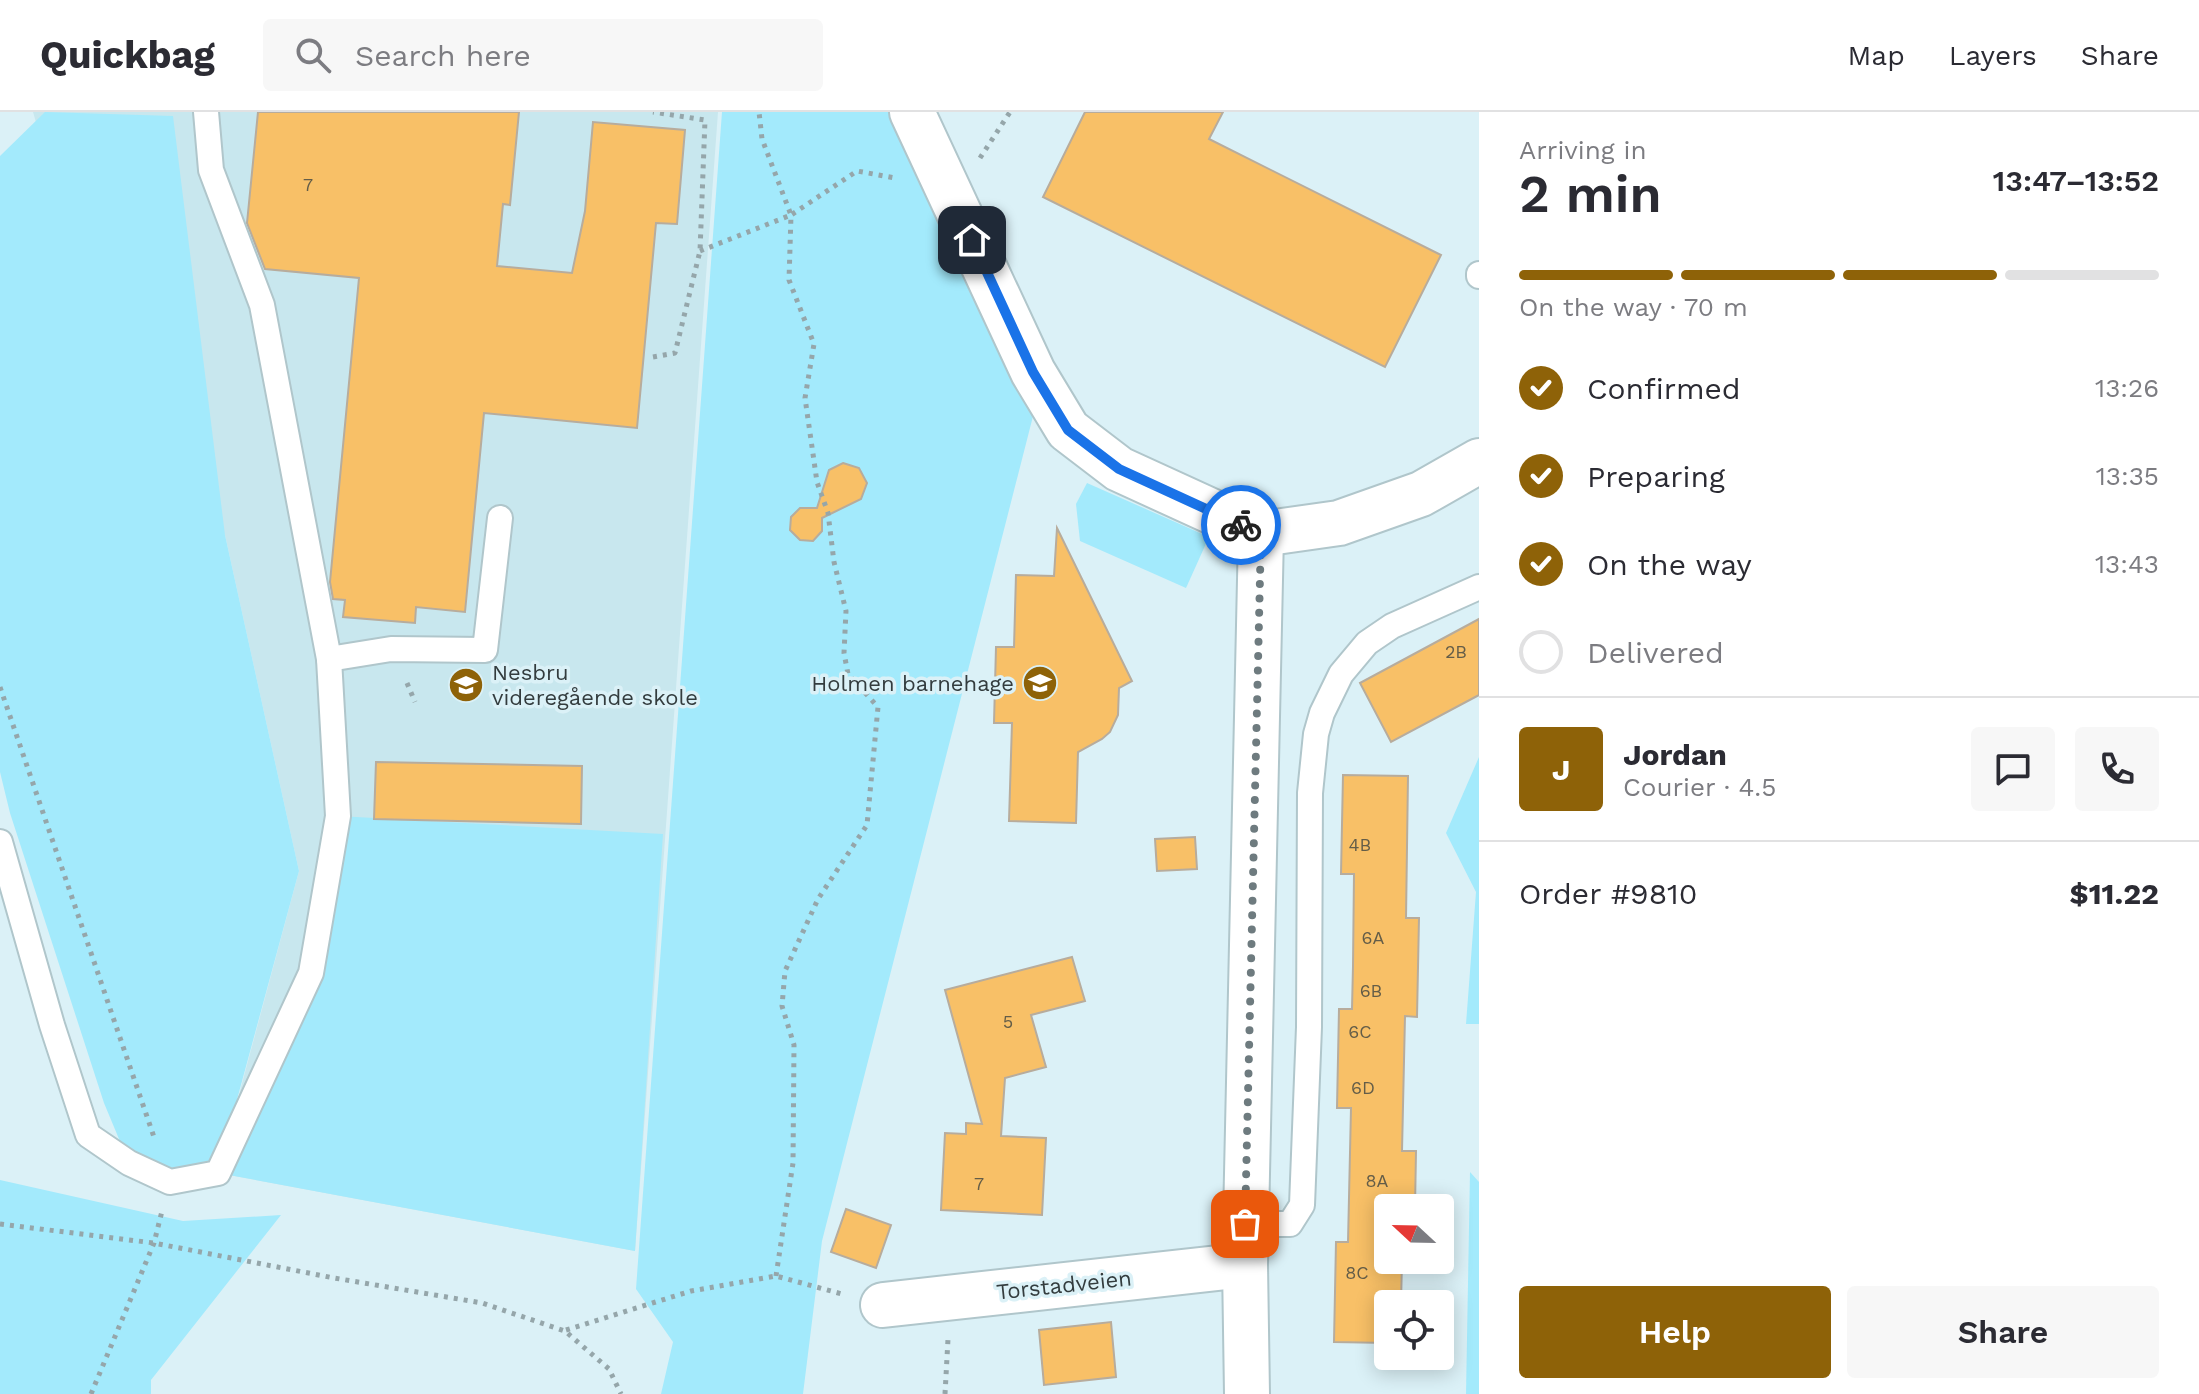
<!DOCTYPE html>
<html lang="en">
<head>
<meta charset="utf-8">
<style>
  :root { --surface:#fff; --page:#f7f7f7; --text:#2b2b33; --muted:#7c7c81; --line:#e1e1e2; --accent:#8e6208 }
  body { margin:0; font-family:"Work Sans",sans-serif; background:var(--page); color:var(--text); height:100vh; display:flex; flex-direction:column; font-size:30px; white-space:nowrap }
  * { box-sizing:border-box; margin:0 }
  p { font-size:26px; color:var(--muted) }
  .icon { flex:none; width:44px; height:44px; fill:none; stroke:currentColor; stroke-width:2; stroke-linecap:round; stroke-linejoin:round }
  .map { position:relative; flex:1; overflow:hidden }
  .details { display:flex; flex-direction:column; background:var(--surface); width:720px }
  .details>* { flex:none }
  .needle { width:52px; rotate:292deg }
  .controls { position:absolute; left:1374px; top:1082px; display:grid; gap:16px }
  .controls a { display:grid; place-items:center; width:80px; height:80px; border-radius:8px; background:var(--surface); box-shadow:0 4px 20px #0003; font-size:40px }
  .pin { position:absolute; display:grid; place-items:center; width:68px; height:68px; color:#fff; margin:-34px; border-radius:16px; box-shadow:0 4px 12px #0006 }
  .courier { position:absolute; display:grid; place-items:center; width:80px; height:80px; margin:-40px; border:6px solid #1a73e8; border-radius:50%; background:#fff; color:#222; box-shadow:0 2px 10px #0007 }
  .head em { font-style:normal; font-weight:600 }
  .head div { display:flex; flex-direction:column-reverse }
  .head { display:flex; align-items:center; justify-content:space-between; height:136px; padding:0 40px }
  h1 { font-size:52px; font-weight:600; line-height:60px }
  .bar { display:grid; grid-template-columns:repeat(4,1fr); gap:12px 8px; align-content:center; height:96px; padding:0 40px }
  .bar i { height:10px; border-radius:6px; background:var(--line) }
  .bar .on { background:var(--accent) }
  .bar p { grid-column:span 4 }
  .line { display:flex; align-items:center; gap:20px; padding:0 40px; border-top:2px solid var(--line) }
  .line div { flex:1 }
  .round { display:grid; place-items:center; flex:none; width:84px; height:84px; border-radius:8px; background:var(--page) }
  ol { padding:0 40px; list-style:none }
  li { display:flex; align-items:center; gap:24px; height:88px }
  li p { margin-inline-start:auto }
  li .icon { padding:8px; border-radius:50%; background:var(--accent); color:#fff; stroke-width:4 }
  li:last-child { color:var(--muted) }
  li i { width:44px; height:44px; border:4px solid var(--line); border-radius:50% }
  .primary-button { display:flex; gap:16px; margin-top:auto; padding:16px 40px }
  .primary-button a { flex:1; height:92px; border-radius:8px; background:var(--accent); color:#fff; font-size:32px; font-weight:600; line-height:92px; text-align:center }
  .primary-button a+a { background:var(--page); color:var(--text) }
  header { display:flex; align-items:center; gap:48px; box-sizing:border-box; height:112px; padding:0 40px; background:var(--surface); border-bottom:2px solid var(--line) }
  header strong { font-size:38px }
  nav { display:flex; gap:44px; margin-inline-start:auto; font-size:28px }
  .search { width:560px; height:72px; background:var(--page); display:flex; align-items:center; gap:20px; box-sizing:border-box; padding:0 28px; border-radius:8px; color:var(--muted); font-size:30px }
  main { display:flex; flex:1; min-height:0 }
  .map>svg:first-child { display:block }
  .built { fill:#c8e7ee }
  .green { fill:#a3eafc }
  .building { fill:#f8c067; stroke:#b7ac9d; stroke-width:2 }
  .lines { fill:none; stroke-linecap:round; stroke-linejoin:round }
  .lane-casing { stroke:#b0c6cb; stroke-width:28 }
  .street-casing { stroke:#b0c6cb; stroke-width:48 }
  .path { stroke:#95a6aa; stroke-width:5; stroke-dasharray:4 6; stroke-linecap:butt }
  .lane { stroke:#fff; stroke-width:24 }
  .street { stroke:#fff; stroke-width:44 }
  .done { stroke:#6e7b7f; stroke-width:8; stroke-dasharray:0 14.4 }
  .route { stroke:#1a73e8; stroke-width:10 }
  .labels { text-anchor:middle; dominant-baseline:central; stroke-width:7; stroke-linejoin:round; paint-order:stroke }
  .number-label { font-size:18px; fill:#645d48 }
  .poi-label { font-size:22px; fill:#333c3e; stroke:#dbf1f7; text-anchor:start }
  .street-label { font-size:22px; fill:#333c3e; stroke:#dbf1f7 }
</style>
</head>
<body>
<header>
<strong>Quickbag</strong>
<div class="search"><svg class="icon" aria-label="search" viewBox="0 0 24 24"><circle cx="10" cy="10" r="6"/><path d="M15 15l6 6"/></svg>Search here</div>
<nav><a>Map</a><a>Layers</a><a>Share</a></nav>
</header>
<main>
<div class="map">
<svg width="1479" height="1282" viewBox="0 0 1479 1282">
  <rect width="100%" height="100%" fill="#dbf1f7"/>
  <!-- built -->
  <path class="built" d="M 33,0 L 718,0 L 635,1139 L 218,1061 L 299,759 L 225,423 L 77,152 Z"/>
  <!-- green -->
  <g class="green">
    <path d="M 45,0 L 173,4 L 225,423 L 299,759 L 219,1054 L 311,861 L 338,704 L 663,722 L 635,1139 L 218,1061 L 129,1051 L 104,991 L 10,701 L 0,660 L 0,44 Z"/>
    <path d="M 722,0 L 910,0 L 1042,269 L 822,1129 L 803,1282 L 661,1282 L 673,1230 L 636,1177 Z"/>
    <path d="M 1087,371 L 1209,425 L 1186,476 L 1080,429 L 1076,392 Z"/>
    <path d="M 1479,645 L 1479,912 L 1466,912 L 1476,780 L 1446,721 Z"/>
    <path d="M 1470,1060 L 1479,1070 L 1479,1282 L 1466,1282 Z"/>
    <path d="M 0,1068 L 183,1109 L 281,1103 L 151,1268 L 151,1282 L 0,1282 Z"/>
  </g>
  <!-- building -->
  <g class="building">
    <path d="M 258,0 L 519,0 L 510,93 L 503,92 L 497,154 L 572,161 L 585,99 L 593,10 L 685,18 L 677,112 L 656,111 L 637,316 L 484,301 L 465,500 L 416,495 L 415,511 L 343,505 L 345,488 L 333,487 L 330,470 L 359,166 L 265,157 L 247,111 Z"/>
    <path d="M 1085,0 L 1223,0 L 1209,27 L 1441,143 L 1385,255 L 1043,85 Z"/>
    <path d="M 843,351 L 859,356 L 867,371 L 861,387 L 822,406 L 822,419 L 813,429 L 800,428 L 790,418 L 791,405 L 800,396 L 817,396 L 829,358 Z"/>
    <path d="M 1057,416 L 1132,569 L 1119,576 L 1118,603 L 1110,620 L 1102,627 L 1078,640 L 1076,711 L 1009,709 L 1012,611 L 994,611 L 996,535 L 1014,535 L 1016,463 L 1054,464 Z"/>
    <path d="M 1479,507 L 1479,583 L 1391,630 L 1360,571 Z"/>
    <path d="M 376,650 L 582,654 L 581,712 L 374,707 Z"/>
    <path d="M 1343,663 L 1408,664 L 1406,806 L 1419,806 L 1417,905 L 1405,904 L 1402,1039 L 1416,1039 L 1415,1096 L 1388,1096 L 1388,1148 L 1402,1148 L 1401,1192 L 1388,1192 L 1388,1231 L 1334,1230 L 1336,1130 L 1348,1130 L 1351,996 L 1337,996 L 1339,897 L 1352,897 L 1353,854 L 1354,762 L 1341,762 Z"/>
    <path d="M 1195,725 L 1197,757 L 1157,759 L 1155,727 Z"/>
    <path d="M 1072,845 L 1085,889 L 1031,903 L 1046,955 L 1005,966 L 1001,1024 L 1046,1026 L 1042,1103 L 941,1098 L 945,1021 L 966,1022 L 966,1011 L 982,1012 L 945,878 Z"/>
    <path d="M 846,1097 L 891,1113 L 876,1156 L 831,1140 Z"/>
    <path d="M 1111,1210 L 1116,1265 L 1044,1273 L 1039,1218 Z"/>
  </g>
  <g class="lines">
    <!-- lane casing -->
    <g class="lane-casing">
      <g id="lane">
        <path d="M 1479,162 L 1479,164"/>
        <path d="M 329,547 L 391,537 L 485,538 L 500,406"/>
        <path d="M 0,730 L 52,913 L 88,1023 L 129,1051 L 170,1070 L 218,1061 L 311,861 L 338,704 L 329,547 L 262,193 L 211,58 L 206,0"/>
        <path d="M 1245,1112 L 1290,1112 L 1302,1093 L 1309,915 L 1310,681 L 1316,622 L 1322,601 L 1341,562 L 1367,531 L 1392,514 L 1479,475"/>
      </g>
    </g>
    <!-- street casing -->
    <g class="street-casing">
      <g id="street">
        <path d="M 912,0 L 1033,260 L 1068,318 L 1119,357 L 1261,422 L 1339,411 L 1421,382 L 1479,349"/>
        <path d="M 883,1193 L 1245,1153"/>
        <path d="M 1247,1282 L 1245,1153 L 1261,422"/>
      </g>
    </g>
    <!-- path -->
    <g class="path">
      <path d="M 980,46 L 1010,0"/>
      <path d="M 700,139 L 791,103 L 762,27 L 759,0"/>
      <path d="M 653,245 L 675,241 L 700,139 L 705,8 L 653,0"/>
      <path d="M 407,571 L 415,590"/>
      <path d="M 0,575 L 155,1028"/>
      <path d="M 0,1112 L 154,1131 L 334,1166 L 482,1191 L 565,1219 L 609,1257 L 621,1282"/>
      <path d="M 776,1164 L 793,1051 L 794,933 L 782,894 L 785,859 L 818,787 L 867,713 L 878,595 L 848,562 L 844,541 L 846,499 L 834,450 L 828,401 L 817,370 L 805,286 L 814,232 L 789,168 L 791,103 L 857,59 L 895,66"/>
      <path d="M 566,1218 L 691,1179 L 776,1164 L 842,1182"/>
      <path d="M 91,1282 L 154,1131 L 162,1099"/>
      <path d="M 945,1282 L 948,1227"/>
    </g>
    <!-- lane -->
    <use href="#lane" class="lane"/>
    <!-- street -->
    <use href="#street" class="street"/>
  </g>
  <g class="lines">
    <!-- done -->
    <path class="done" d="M 1241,413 L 1261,422 L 1245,1112"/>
    <!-- route -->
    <path class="route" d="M 972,128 L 1033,260 L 1068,318 L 1119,357 L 1241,413"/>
  </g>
  <!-- icons -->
  <defs>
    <g id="school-disc" transform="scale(1.8)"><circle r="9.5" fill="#8e6208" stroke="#dbf1f7"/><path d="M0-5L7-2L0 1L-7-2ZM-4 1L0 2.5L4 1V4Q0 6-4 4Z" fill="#fff"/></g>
  </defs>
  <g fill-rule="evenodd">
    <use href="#school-disc" x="1040" y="571"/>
    <use href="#school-disc" x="466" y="573"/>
  </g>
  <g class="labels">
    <!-- number labels -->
    <g class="number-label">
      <text x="308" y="72">7</text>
      <text x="1456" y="539">2B</text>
      <text x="1360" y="732">4B</text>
      <text x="1373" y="825">6A</text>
      <text x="1371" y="878">6B</text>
      <text x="1008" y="909">5</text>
      <text x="1360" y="919">6C</text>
      <text x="1363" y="975">6D</text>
      <text x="1377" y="1068">8A</text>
      <text x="979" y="1071">7</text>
      <text x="1357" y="1160">8C</text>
    </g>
    <!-- poi labels -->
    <g class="poi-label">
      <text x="492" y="560">Nesbru<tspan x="492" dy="25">videregående skole</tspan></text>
      <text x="1014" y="571" text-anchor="end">Holmen barnehage</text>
    </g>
    <!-- street labels -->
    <g class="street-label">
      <text transform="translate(1064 1173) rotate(-6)">Torstadveien</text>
    </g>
  </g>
</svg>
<div class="controls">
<a><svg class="needle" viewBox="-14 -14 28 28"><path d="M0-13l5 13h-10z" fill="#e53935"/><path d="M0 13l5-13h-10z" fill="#7c7c81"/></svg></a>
<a><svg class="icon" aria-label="locate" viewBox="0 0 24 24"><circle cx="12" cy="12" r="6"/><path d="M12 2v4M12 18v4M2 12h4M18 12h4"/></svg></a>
</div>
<div class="pin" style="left:1245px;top:1112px;background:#ea580c"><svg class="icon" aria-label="bag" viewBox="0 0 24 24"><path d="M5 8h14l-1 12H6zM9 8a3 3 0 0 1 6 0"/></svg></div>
<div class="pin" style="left:972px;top:128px;background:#1f2937"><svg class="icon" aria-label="home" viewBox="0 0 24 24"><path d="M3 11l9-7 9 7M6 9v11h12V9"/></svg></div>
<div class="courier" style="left:1241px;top:413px"><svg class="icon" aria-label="bike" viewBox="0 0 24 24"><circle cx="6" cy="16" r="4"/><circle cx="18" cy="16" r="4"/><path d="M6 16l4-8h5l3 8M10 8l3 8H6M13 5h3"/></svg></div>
</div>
<section class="details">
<div class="head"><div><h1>2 min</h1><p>Arriving in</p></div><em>13:47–13:52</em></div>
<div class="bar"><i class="on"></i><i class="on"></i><i class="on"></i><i></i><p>On the way · 70 m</p></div>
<ol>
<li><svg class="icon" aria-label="check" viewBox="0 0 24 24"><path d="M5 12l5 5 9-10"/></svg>Confirmed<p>13:26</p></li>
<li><svg class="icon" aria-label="check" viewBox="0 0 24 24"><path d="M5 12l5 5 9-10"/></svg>Preparing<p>13:35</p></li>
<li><svg class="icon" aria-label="check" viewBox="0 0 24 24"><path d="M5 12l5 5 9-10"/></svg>On the way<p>13:43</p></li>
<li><i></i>Delivered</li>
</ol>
<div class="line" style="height:144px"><b class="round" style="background:var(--accent);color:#fff">J</b><div><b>Jordan</b><p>Courier · 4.5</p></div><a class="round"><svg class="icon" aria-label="chat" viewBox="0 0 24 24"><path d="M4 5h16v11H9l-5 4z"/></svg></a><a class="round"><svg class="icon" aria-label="phone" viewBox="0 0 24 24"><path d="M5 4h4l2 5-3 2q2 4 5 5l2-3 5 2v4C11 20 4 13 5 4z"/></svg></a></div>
<div class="line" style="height:104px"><div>Order #9810</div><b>$11.22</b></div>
<div class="primary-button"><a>Help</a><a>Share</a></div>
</section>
</main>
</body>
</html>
